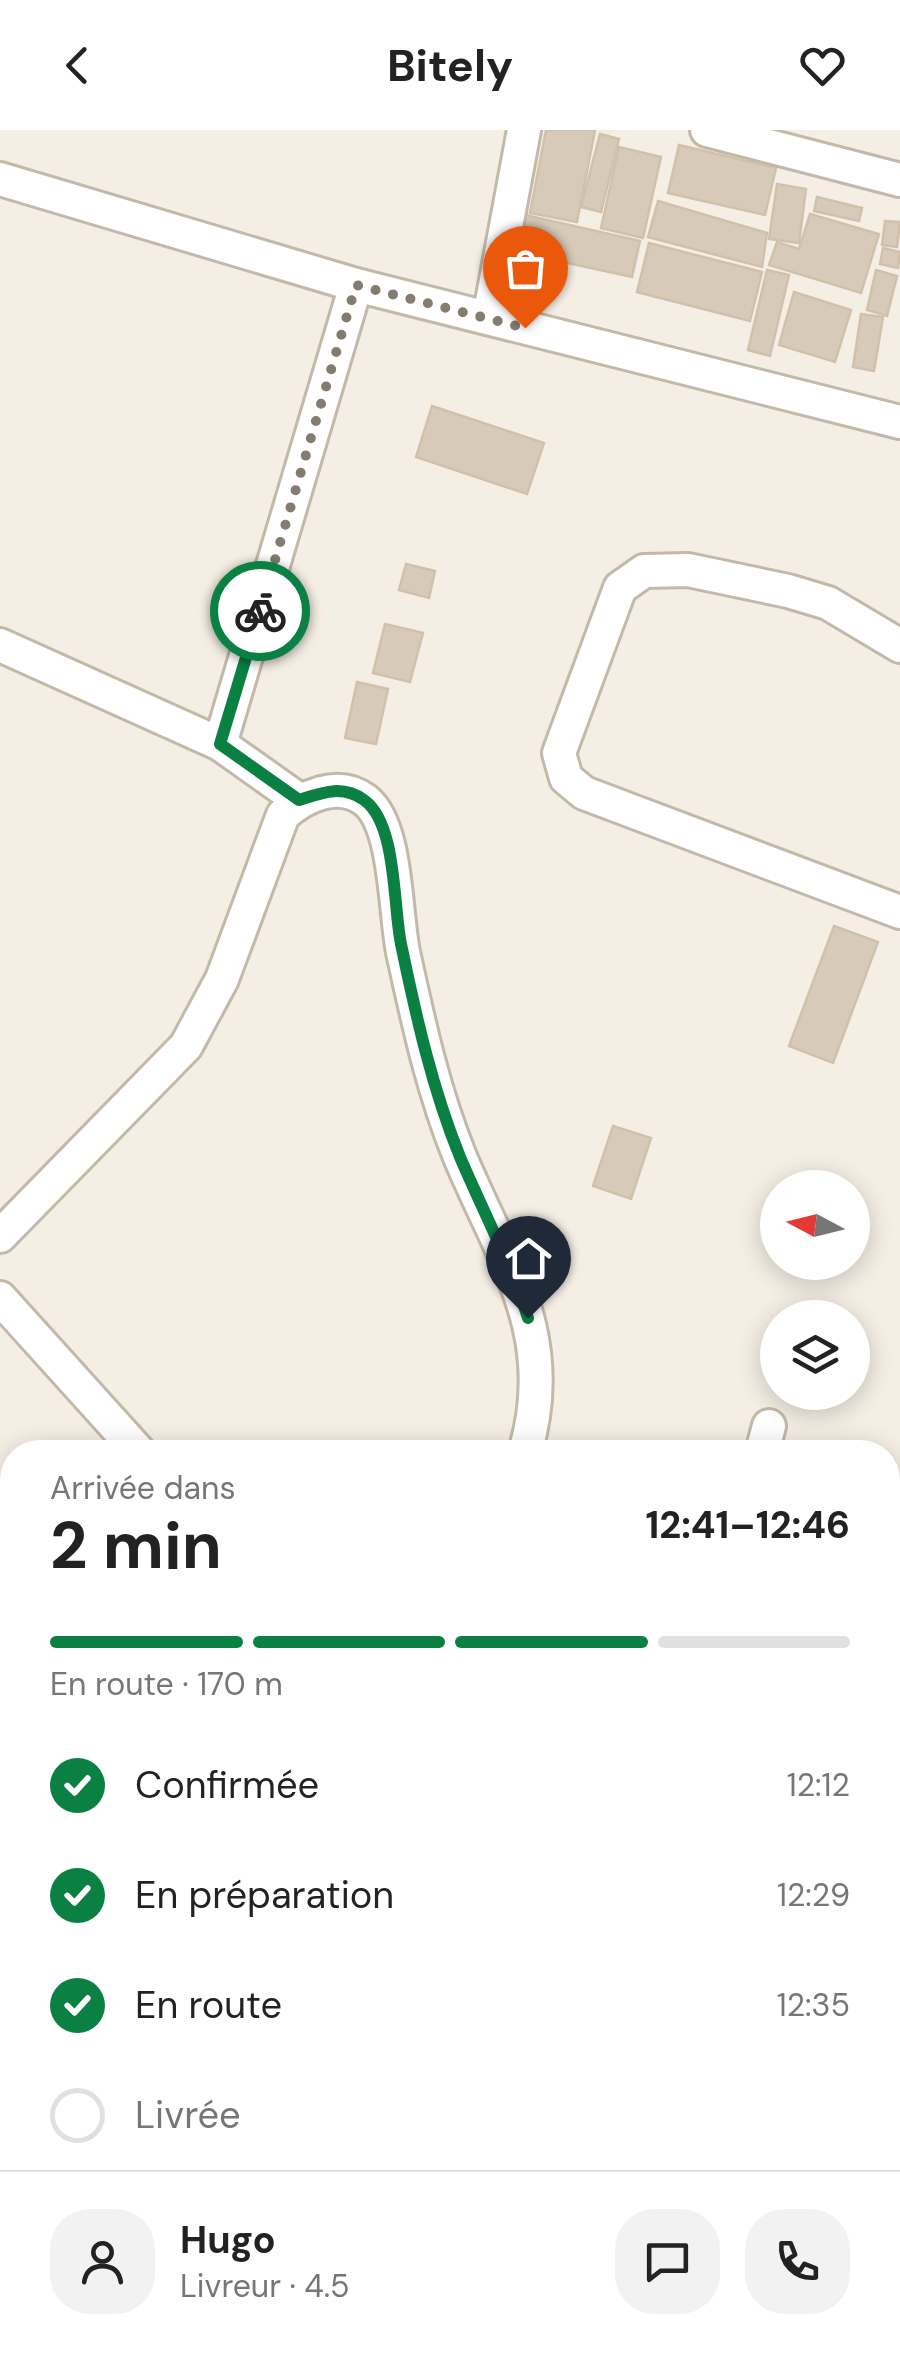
<!DOCTYPE html>
<html lang="fr">
<head>
<meta charset="utf-8">
<style>
  :root { --surface:#fff; --page:#f2f2f2; --text:#222; --muted:#767676; --line:#e0e0e0; --accent:#0b8043 }
  body { margin:0; font-family:"DM Sans",sans-serif; background:var(--page); color:var(--text); height:100vh; display:flex; flex-direction:column; font-size:38px; white-space:nowrap }
  * { box-sizing:border-box; margin:0 }
  p { font-size:32px; color:var(--muted) }
  .icon { flex:none; width:55px; height:55px; fill:none; stroke:currentColor; stroke-width:2; stroke-linecap:round; stroke-linejoin:round }
  .map { position:relative; flex:1; overflow:hidden }
  .sheet { position:absolute; left:0px; top:1310px; width:900px; height:930px; display:flex; flex-direction:column; background:var(--surface); border-radius:40px 40px 0 0; box-shadow:0 5px 25px #0003 }
  .sheet>* { flex:none }
  .needle { width:65px; rotate:277deg }
  .controls { position:absolute; left:760px; top:1040px; display:grid; gap:20px }
  .controls a { display:grid; place-items:center; width:110px; height:110px; border-radius:50%; background:var(--surface); box-shadow:0 5px 25px #0003; font-size:50px }
  .pin { position:absolute; display:grid; place-items:center; width:85px; height:85px; color:#fff; margin:-102px -42px; border-radius:50% 50% 50% 0; rotate:-45deg; box-shadow:0 0 10px #0007 }
  .pin .icon { rotate:45deg }
  .courier { position:absolute; display:grid; place-items:center; width:100px; height:100px; margin:-50px; border:8px solid #0b8043; border-radius:50%; background:#fff; color:#222; box-shadow:0 2px 12px #0007 }
  .summary em { font-style:normal; font-weight:700 }
  .summary div { display:flex; flex-direction:column-reverse }
  .summary { display:flex; align-items:center; justify-content:space-between; height:170px; padding:0 50px }
  h1 { font-size:65px; font-weight:700; line-height:75px }
  .bar { display:grid; grid-template-columns:repeat(4,1fr); gap:15px 10px; align-content:center; height:120px; padding:0 50px }
  .bar i { height:12px; border-radius:8px; background:var(--line) }
  .bar .active { background:var(--accent) }
  .bar p { grid-column:span 4 }
  .line { display:flex; align-items:center; gap:25px; padding:0 50px; border-top:2px solid var(--line) }
  .line div { flex:1 }
  .round { display:grid; place-items:center; flex:none; width:105px; height:105px; border-radius:40px; background:var(--page) }
  ol { padding:0 50px; list-style:none }
  li { display:flex; align-items:center; gap:30px; height:110px }
  li p { margin-inline-start:auto }
  li .icon { padding:10px; border-radius:50%; background:var(--accent); color:#fff; stroke-width:4 }
  li:last-child { color:var(--muted) }
  li i { width:55px; height:55px; border:5px solid var(--line); border-radius:50% }
  header { display:flex; justify-content:space-between; align-items:center; height:130px; padding:0 50px; background:var(--surface); font-size:45px; font-weight:700 }
  .map>svg:first-child { display:block }
  .building { fill:#d7cab8; stroke:#d2c1aa; stroke-width:2.5 }
  .lines { fill:none; stroke-linecap:round; stroke-linejoin:round }
  .minor-casing { stroke:#c3b9a8; stroke-width:38 }
  .path { stroke:#c4b295; stroke-width:6; stroke-dasharray:5 5; stroke-linecap:butt }
  .minor { stroke:#fff; stroke-width:32 }
  .done { stroke:#847c71; stroke-width:10; stroke-dasharray:0 18 }
  .route { stroke:#0b8043; stroke-width:12 }
</style>
</head>
<body>
<header><svg class="icon" aria-label="back" viewBox="0 0 24 24"><path d="M15 5l-7 7 7 7"/></svg>Bitely<svg class="icon" aria-label="heart" viewBox="0 0 24 24"><path d="M12 20l-8-8c-3-5 5-10 8-4 3-6 11-1 8 4z"/></svg></header>
<div class="map">
<svg width="900" height="2240" viewBox="0 0 900 2240">
  <rect width="100%" height="100%" fill="#f4eee4"/>
  <!-- building -->
  <g class="building">
    <path d="M 546,0 L 595,0 L 577,92 L 530,83 Z"/>
    <path d="M 600,4 L 619,9 L 601,82 L 581,77 Z"/>
    <path d="M 679,15 L 776,38 L 765,85 L 668,63 Z"/>
    <path d="M 619,17 L 661,27 L 643,108 L 601,98 Z"/>
    <path d="M 777,54 L 806,59 L 799,113 L 769,109 Z"/>
    <path d="M 817,67 L 862,78 L 859,91 L 814,81 Z"/>
    <path d="M 658,71 L 767,103 L 762,137 L 648,107 Z"/>
    <path d="M 521,84 L 640,111 L 632,147 L 513,121 Z"/>
    <path d="M 810,84 L 879,104 L 861,163 L 769,135 L 777,112 L 799,119 Z"/>
    <path d="M 885,91 L 900,92 L 897,117 L 882,115 Z"/>
    <path d="M 649,113 L 762,142 L 750,191 L 637,162 Z"/>
    <path d="M 883,118 L 900,122 L 898,138 L 880,134 Z"/>
    <path d="M 767,140 L 789,145 L 770,226 L 748,220 Z"/>
    <path d="M 876,140 L 897,146 L 887,186 L 867,180 Z"/>
    <path d="M 794,162 L 851,180 L 835,232 L 779,215 Z"/>
    <path d="M 861,184 L 883,187 L 874,241 L 853,237 Z"/>
    <path d="M 432,276 L 544,313 L 527,364 L 416,327 Z"/>
    <path d="M 406,434 L 435,441 L 429,468 L 399,460 Z"/>
    <path d="M 385,494 L 423,503 L 410,552 L 373,543 Z"/>
    <path d="M 357,552 L 388,559 L 376,614 L 345,608 Z"/>
    <path d="M 834,796 L 878,812 L 833,933 L 789,916 Z"/>
    <path d="M 613,996 L 651,1008 L 631,1069 L 593,1056 Z"/>
    <path d="M 900,1434 L 900,1506 L 888,1503 Z"/>
  </g>
  <g class="lines">
    <!-- minor casing -->
    <g class="minor-casing">
      <g id="minor">
        <path d="M 707,0 L 900,50"/>
        <path d="M 0,49 L 356,155 L 900,292"/>
        <path d="M 489,188 L 524,0"/>
        <path d="M 0,515 L 220,614 L 356,155"/>
        <path d="M 900,516 L 828,473 L 788,461 L 688,440 L 644,441 L 620,458 L 559,623 L 566,648 L 584,663 L 900,782"/>
        <path d="M 220,614 L 299,670"/>
        <path d="M 0,1106 L 186,916 L 222,849 L 283,685 C 304,666 338,650 365,670 C 397,694 395,783 403,822 C 418,891 433,961 460,1027 C 503,1130 560,1205 525,1322"/>
        <path d="M 0,1168 L 139,1322"/>
        <path d="M 762,1322 L 769,1296"/>
        <path d="M 888,1641 L 900,1600"/>
        <path d="M 888,2163 L 900,2178"/>
      </g>
    </g>
    <!-- path -->
    <g class="path">
      <path d="M 0,1678 L 12,1693"/>
      <path d="M 498,2228 L 510,2240"/>
      <path d="M 57,2240 L 71,2228"/>
    </g>
    <!-- minor -->
    <use href="#minor" class="minor"/>
  </g>
  <g class="lines">
    <!-- done -->
    <path class="done" d="M 260,481 L 356,155 L 525,198"/>
    <!-- route -->
    <path class="route" d="M 260,481 L 220,614 L 299,670 C 321,663 342,654 364,670 C 397,693 393,776 401,814 C 416,886 432,958 460,1027 C 483,1081 510,1132 528,1188"/>
  </g>
</svg>
<div class="controls">
<a><svg class="needle" viewBox="-14 -14 28 28"><path d="M0-13l5 13h-10z" fill="#e53935"/><path d="M0 13l5-13h-10z" fill="#767676"/></svg></a>
<a><svg class="icon" aria-label="layers" viewBox="0 0 24 24"><path d="M12 4l9 5-9 5-9-5zM3 14l9 5 9-5"/></svg></a>
</div>
<div class="pin" style="left:525px;top:198px;background:#ea580c"><svg class="icon" aria-label="bag" viewBox="0 0 24 24"><path d="M5 8h14l-1 12H6zM9 8a3 3 0 0 1 6 0"/></svg></div>
<div class="pin" style="left:528px;top:1188px;background:#1f2937"><svg class="icon" aria-label="home" viewBox="0 0 24 24"><path d="M3 11l9-7 9 7M6 9v11h12V9"/></svg></div>
<div class="courier" style="left:260px;top:481px"><svg class="icon" aria-label="bike" viewBox="0 0 24 24"><circle cx="6" cy="16" r="4"/><circle cx="18" cy="16" r="4"/><path d="M6 16l4-8h5l3 8M10 8l3 8H6M13 5h3"/></svg></div>
<section class="sheet">
<div class="summary"><div><h1>2 min</h1><p>Arrivée dans</p></div><em>12:41–12:46</em></div>
<div class="bar"><i class="active"></i><i class="active"></i><i class="active"></i><i></i><p>En route · 170 m</p></div>
<ol>
<li><svg class="icon" aria-label="check" viewBox="0 0 24 24"><path d="M5 12l5 5 9-10"/></svg>Confirmée<p>12:12</p></li>
<li><svg class="icon" aria-label="check" viewBox="0 0 24 24"><path d="M5 12l5 5 9-10"/></svg>En préparation<p>12:29</p></li>
<li><svg class="icon" aria-label="check" viewBox="0 0 24 24"><path d="M5 12l5 5 9-10"/></svg>En route<p>12:35</p></li>
<li><i></i>Livrée</li>
</ol>
<div class="line" style="height:180px"><a class="round"><svg class="icon" aria-label="person" viewBox="0 0 24 24"><circle cx="12" cy="8" r="4"/><path d="M4 21q1-7 8-7t8 7"/></svg></a><div><b>Hugo</b><p>Livreur · 4.5</p></div><a class="round"><svg class="icon" aria-label="chat" viewBox="0 0 24 24"><path d="M4 5h16v11H9l-5 4z"/></svg></a><a class="round"><svg class="icon" aria-label="phone" viewBox="0 0 24 24"><path d="M5 4h4l2 5-3 2q2 4 5 5l2-3 5 2v4C11 20 4 13 5 4z"/></svg></a></div>
</section>
</div>
</body>
</html>
